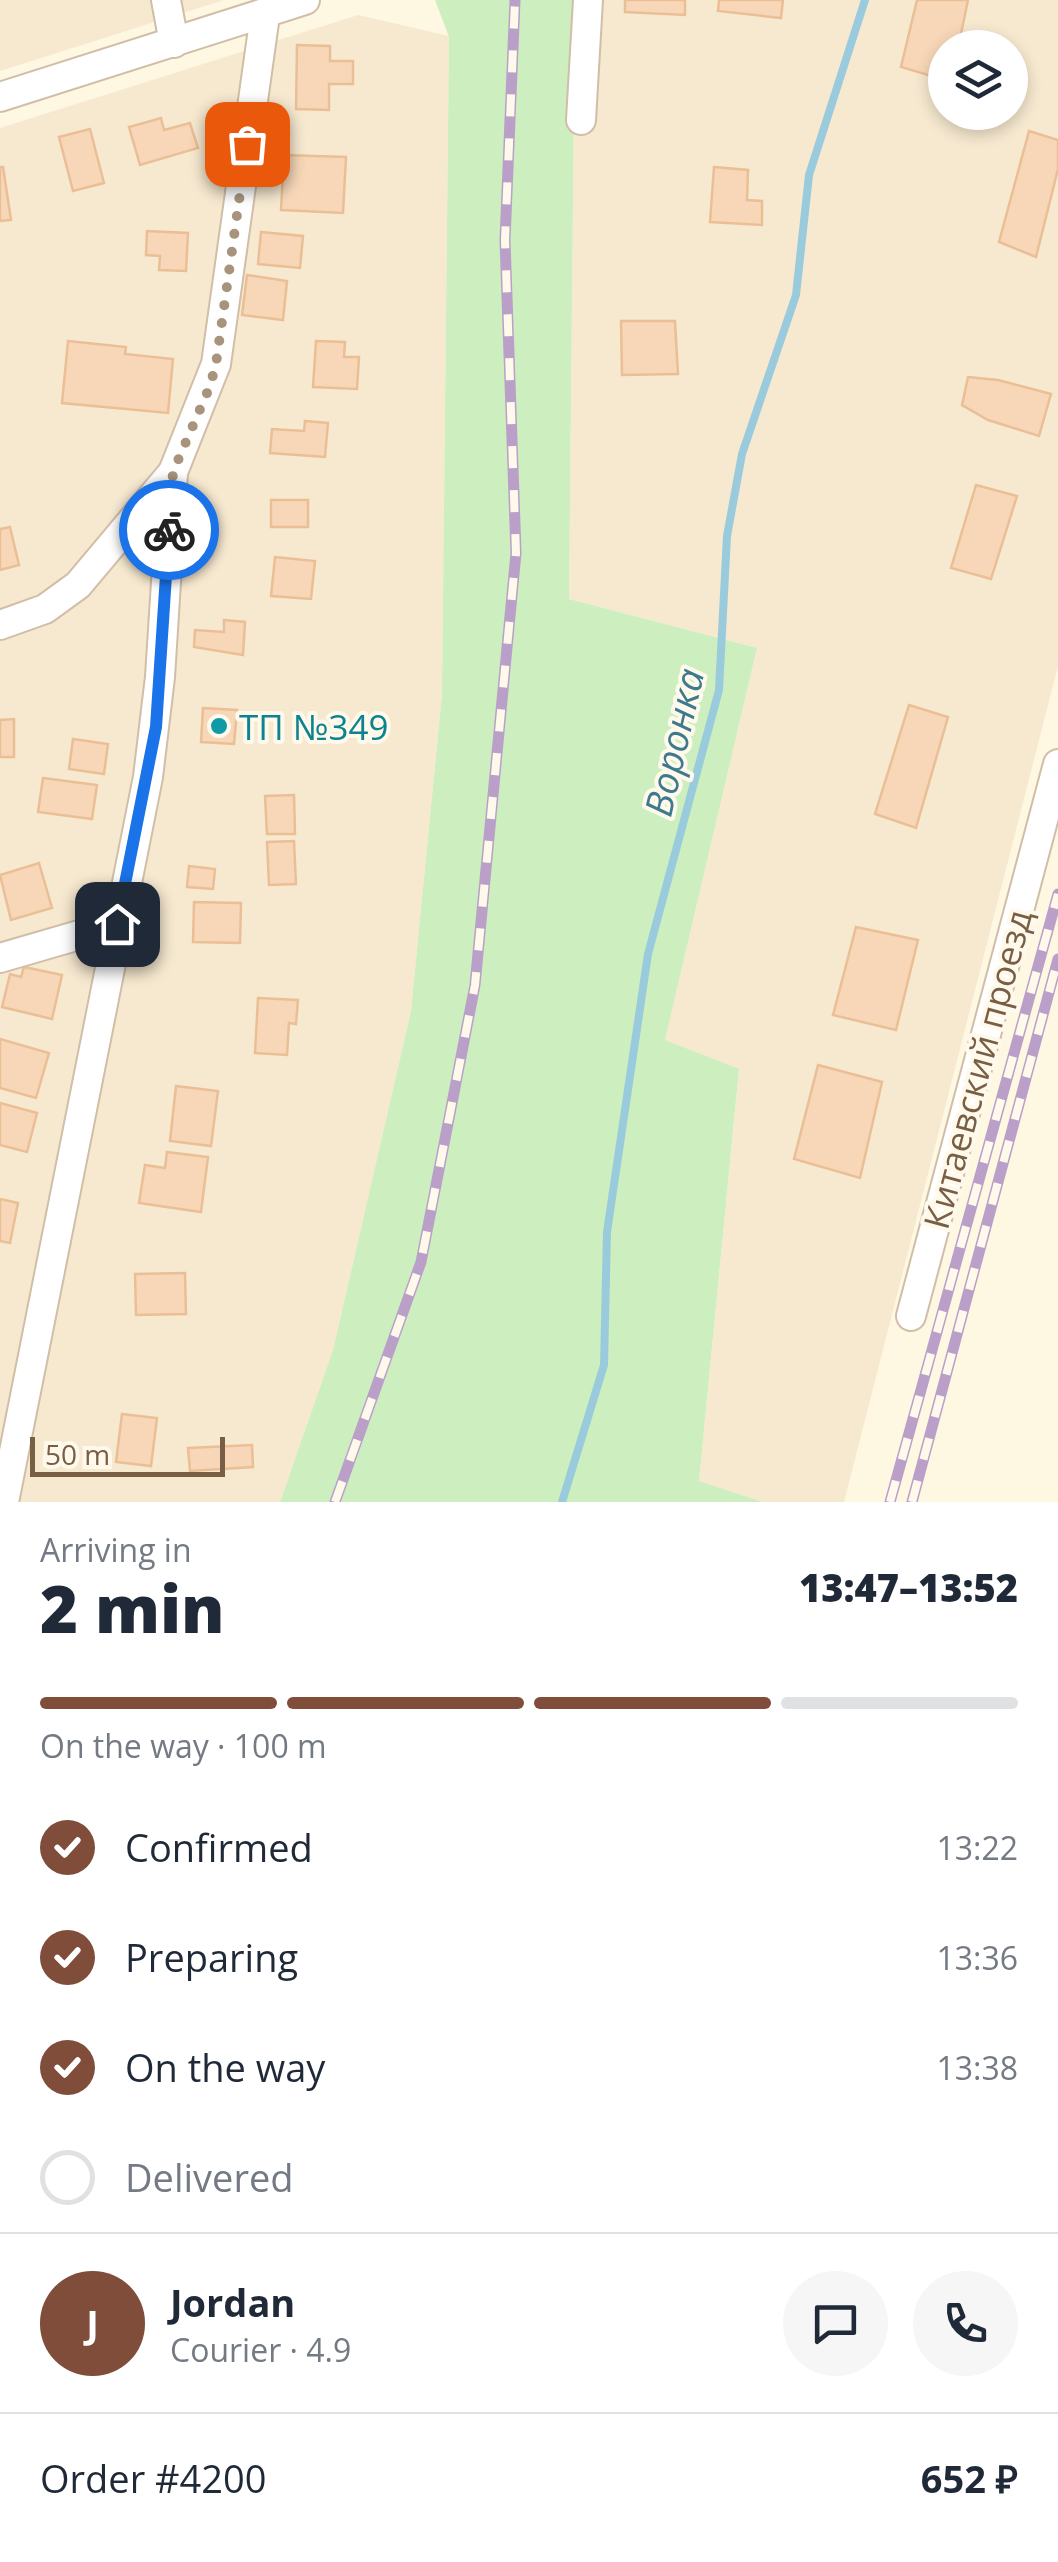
<!DOCTYPE html>
<html lang="en">
<head>
<meta charset="utf-8">
<style>
  :root { --surface:#fff; --page:#f6f6f7; --text:#1f2937; --muted:#747a83; --line:#e0e1e3; --accent:#7f4d39 }
  body { margin:0; font-family:"Open Sans",sans-serif; background:var(--page); color:var(--text); height:100vh; display:flex; flex-direction:column; font-size:38px; white-space:nowrap }
  * { box-sizing:border-box; margin:0 }
  p { font-size:32px; color:var(--muted) }
  .icon { flex:none; width:55px; height:55px; fill:none; stroke:currentColor; stroke-width:2; stroke-linecap:round; stroke-linejoin:round }
  .map { position:relative; height:1502px; overflow:hidden }
  .sheet { display:flex; flex-direction:column; background:var(--surface); flex:1 }
  .sheet>* { flex:none }
  .controls { position:absolute; left:928px; top:30px; display:grid; gap:20px }
  .controls a { display:grid; place-items:center; width:100px; height:100px; border-radius:50%; background:var(--surface); box-shadow:0 5px 15px #0003; font-size:50px }
  .scale { position:absolute; left:30px; bottom:25px; width:195px; box-sizing:border-box; padding-left:10px; border:5px solid #795e46; border-top:0; font-size:28px; line-height:35px; white-space:nowrap; color:#795e46; -webkit-text-stroke:8px #fff9eb; paint-order:stroke }
  .pin { position:absolute; display:grid; place-items:center; width:85px; height:85px; color:#fff; margin:-42px; border-radius:20px; box-shadow:0 5px 15px #0006 }
  .courier { position:absolute; display:grid; place-items:center; width:100px; height:100px; margin:-50px; border:8px solid #1a73e8; border-radius:50%; background:#fff; color:#222; box-shadow:0 2px 12px #0007 }
  .head em { font-style:normal; font-weight:800 }
  .head div { display:flex; flex-direction:column-reverse }
  .head { display:flex; align-items:center; justify-content:space-between; height:170px; padding:0 40px }
  h1 { font-size:65px; font-weight:800; line-height:75px }
  .bar { display:grid; grid-template-columns:repeat(4,1fr); gap:15px 10px; align-content:center; height:120px; padding:0 40px }
  .bar i { height:12px; border-radius:8px; background:var(--line) }
  .bar .active { background:var(--accent) }
  .bar p { grid-column:span 4 }
  .line { display:flex; align-items:center; gap:25px; padding:0 40px; border-top:2px solid var(--line) }
  .line div { flex:1 }
  .round { display:grid; place-items:center; flex:none; width:105px; height:105px; border-radius:52px; background:var(--page) }
  ol { padding:0 40px; list-style:none }
  li { display:flex; align-items:center; gap:30px; height:110px }
  li p { margin-inline-start:auto }
  li .icon { padding:10px; border-radius:50%; background:var(--accent); color:#fff; stroke-width:4 }
  li:last-child { color:var(--muted) }
  li i { width:55px; height:55px; border:5px solid var(--line); border-radius:50% }
  .map>svg:first-child { display:block }
  .residential { fill:#f7e9d0; fill-rule:evenodd }
  .green { fill:#cdeebf }
  .lines { fill:none; stroke-linecap:round; stroke-linejoin:round }
  .stream { stroke:#9acbdd; stroke-width:8 }
  .building { fill:#f7d7b7; stroke:#ebbf96; stroke-width:2.5 }
  .minor-casing { stroke:#d1bea8; stroke-width:32 }
  .minor { stroke:#fff; stroke-width:28 }
  .rail-casing { stroke:#baa0c9; stroke-width:11 }
  .rail { stroke:#fff9eb; stroke-width:8; stroke-dasharray:22; stroke-linecap:butt }
  .done { stroke:#a8947d; stroke-width:10; stroke-dasharray:0 18 }
  .route { stroke:#1a73e8; stroke-width:12 }
  .culture-dot { fill:#0f9aa8; stroke:#fff9eb; stroke-width:4 }
  .labels { text-anchor:middle; dominant-baseline:central; stroke-width:8; stroke-linejoin:round; paint-order:stroke }
  .culture-label { font-size:35px; fill:#0d838f; stroke:#fff9eb; text-anchor:start }
  .street-label { font-size:35px; fill:#795e46; stroke:#fff9eb }
  .water-label { font-size:38px; font-style:italic; fill:#3d798f; stroke:#fff9eb }
</style>
</head>
<body>
<div class="map">
<svg width="1058" height="1502" viewBox="0 0 1058 1502">
  <rect width="100%" height="100%" fill="#fef7e2"/>
  <!-- residential -->
  <g class="residential">
    <path d="M 0,0 L 224,0 L 0,71 Z"/>
    <path d="M 575,0 L 1058,0 L 1058,666 L 844,1502 L 763,1502 L 699,1481 L 739,1070 L 665,1040 L 757,648 L 569,599 ZM 945,48 L 1010,48 L 1010,112 L 945,112 Z"/>
    <path d="M 358,15 L 449,36 L 442,694 L 411,1011 L 333,1350 L 280,1502 L 0,1502 L 0,128 Z"/>
  </g>
  <!-- green -->
  <path class="green" d="M 435,0 L 575,0 L 569,599 L 757,648 L 665,1040 L 739,1069 L 699,1481 L 763,1502 L 280,1502 L 333,1350 L 411,1011 L 442,694 L 449,37 Z"/>
  <g class="lines">
    <!-- stream -->
    <path class="stream" d="M 562,1502 L 604,1365 L 607,1232 L 648,954 L 719,690 L 727,536 L 742,454 L 796,295 L 809,175 L 865,0"/>
  </g>
  <!-- building -->
  <g class="building">
    <path d="M 625,0 L 685,0 L 685,15 L 625,12 Z"/>
    <path d="M 719,0 L 783,0 L 781,18 L 718,11 Z"/>
    <path d="M 917,0 L 968,0 L 958,48 L 945,48 L 945,80 L 901,67 Z"/>
    <path d="M 297,45 L 330,46 L 330,61 L 353,61 L 353,84 L 329,84 L 329,110 L 296,109 Z"/>
    <path d="M 161,118 L 164,130 L 190,123 L 198,148 L 140,165 L 129,127 Z"/>
    <path d="M 90,129 L 104,183 L 73,191 L 59,137 Z"/>
    <path d="M 1029,131 L 1058,140 L 1058,169 L 1036,257 L 999,242 Z"/>
    <path d="M 284,155 L 346,157 L 343,213 L 281,210 Z"/>
    <path d="M 0,167 L 3,167 L 11,220 L 0,221 Z"/>
    <path d="M 714,167 L 748,170 L 747,200 L 762,201 L 762,225 L 710,222 Z"/>
    <path d="M 147,231 L 188,233 L 186,271 L 159,270 L 160,256 L 146,255 Z"/>
    <path d="M 261,232 L 303,236 L 300,268 L 258,264 Z"/>
    <path d="M 247,275 L 287,281 L 283,320 L 242,315 Z"/>
    <path d="M 621,321 L 675,321 L 678,374 L 622,375 Z"/>
    <path d="M 68,341 L 126,347 L 125,354 L 173,359 L 168,413 L 62,403 Z"/>
    <path d="M 316,341 L 345,342 L 344,357 L 359,357 L 357,389 L 313,387 Z"/>
    <path d="M 968,377 L 998,380 L 1051,394 L 1039,436 L 988,420 L 962,405 Z"/>
    <path d="M 305,421 L 328,423 L 325,457 L 270,453 L 272,429 L 304,431 Z"/>
    <path d="M 976,485 L 1017,496 L 991,579 L 951,568 Z"/>
    <rect x="271" y="500" width="37" height="27"/>
    <path d="M 10,527 L 19,565 L 0,570 L 0,529 Z"/>
    <path d="M 275,557 L 315,561 L 311,599 L 271,596 Z"/>
    <path d="M 224,620 L 245,622 L 243,655 L 194,647 L 195,630 L 224,632 Z"/>
    <path d="M 909,705 L 948,717 L 916,828 L 875,814 Z"/>
    <path d="M 203,708 L 237,710 L 234,744 L 201,742 Z"/>
    <path d="M 14,719 L 14,757 L 0,757 L 0,720 Z"/>
    <path d="M 73,739 L 108,744 L 104,774 L 69,769 Z"/>
    <path d="M 43,778 L 97,785 L 92,819 L 38,812 Z"/>
    <path d="M 294,795 L 295,834 L 267,834 L 265,796 Z"/>
    <path d="M 294,841 L 296,884 L 269,885 L 267,842 Z"/>
    <path d="M 39,863 L 52,908 L 11,920 L 0,875 Z"/>
    <path d="M 189,866 L 215,869 L 213,889 L 187,887 Z"/>
    <path d="M 194,902 L 241,903 L 240,943 L 193,942 Z"/>
    <path d="M 856,927 L 918,940 L 896,1030 L 833,1015 Z"/>
    <path d="M 24,967 L 62,975 L 52,1019 L 2,1007 L 10,974 L 21,977 Z"/>
    <path d="M 258,998 L 298,1000 L 296,1024 L 289,1023 L 287,1055 L 255,1053 Z"/>
    <path d="M 0,1039 L 49,1053 L 36,1098 L 0,1088 Z"/>
    <path d="M 818,1065 L 882,1082 L 860,1178 L 794,1159 Z"/>
    <path d="M 176,1086 L 218,1091 L 211,1146 L 170,1141 Z"/>
    <path d="M 0,1103 L 37,1113 L 27,1152 L 0,1145 Z"/>
    <path d="M 167,1152 L 208,1157 L 201,1212 L 139,1203 L 145,1165 L 165,1168 Z"/>
    <path d="M 0,1199 L 18,1203 L 10,1243 L 0,1241 Z"/>
    <path d="M 185,1273 L 186,1314 L 136,1315 L 135,1274 Z"/>
    <path d="M 122,1414 L 157,1418 L 151,1466 L 116,1462 Z"/>
    <path d="M 252,1445 L 253,1467 L 190,1471 L 188,1448 Z"/>
  </g>
  <g class="lines">
    <!-- minor casing -->
    <g class="minor-casing">
      <g id="minor">
        <path d="M 166,0 L 174,43"/>
        <path d="M 0,97 L 305,0"/>
        <path d="M 581,120 L 588,0"/>
        <path d="M 0,625 L 45,609 L 78,585 L 173,472"/>
        <path d="M 0,958 L 117,924"/>
        <path d="M 911,1316 L 1058,764"/>
        <path d="M 4,1502 L 148,777 L 160,677 L 173,472 L 216,364 L 265,15"/>
      </g>
    </g>
    <!-- minor -->
    <use href="#minor" class="minor"/>
    <!-- rail casing -->
    <g class="rail-casing">
      <g id="rail">
        <path d="M 335,1502 L 421,1262 L 475,985 L 516,553 L 505,240 L 515,0"/>
        <path d="M 890,1502 L 1058,894"/>
        <path d="M 912,1502 L 1058,959"/>
      </g>
    </g>
    <!-- rail -->
    <use href="#rail" class="rail"/>
  </g>
  <g class="lines">
    <!-- done -->
    <path class="done" d="M 169,530 L 173,472 L 210,386 L 216,364 L 247,144"/>
    <!-- route -->
    <path class="route" d="M 117,924 L 156,727 L 169,530"/>
  </g>
  <!-- markers -->
  <circle class="culture-dot" cx="219" cy="726" r="10"/>
  <g class="labels">
    <!-- culture labels -->
    <g class="culture-label">
      <text x="239" y="726">ТП №349</text>
    </g>
    <!-- street labels -->
    <g class="street-label">
      <text transform="translate(977 1069) rotate(-75)">Китаевский проезд</text>
    </g>
    <!-- water labels -->
    <g class="water-label">
      <text transform="translate(673 742) rotate(-77)">Воронка</text>
    </g>
  </g>
</svg>
<div class="controls">
<a><svg class="icon" aria-label="layers" viewBox="0 0 24 24"><path d="M12 4l9 5-9 5-9-5zM3 14l9 5 9-5"/></svg></a>
</div>
<div class="scale">50 m</div>
<div class="pin" style="left:247px;top:144px;background:#ea580c"><svg class="icon" aria-label="bag" viewBox="0 0 24 24"><path d="M5 8h14l-1 12H6zM9 8a3 3 0 0 1 6 0"/></svg></div>
<div class="pin" style="left:117px;top:924px;background:#1f2937"><svg class="icon" aria-label="home" viewBox="0 0 24 24"><path d="M3 11l9-7 9 7M6 9v11h12V9"/></svg></div>
<div class="courier" style="left:169px;top:530px"><svg class="icon" aria-label="bike" viewBox="0 0 24 24"><circle cx="6" cy="16" r="4"/><circle cx="18" cy="16" r="4"/><path d="M6 16l4-8h5l3 8M10 8l3 8H6M13 5h3"/></svg></div>
</div>
<section class="sheet">
<div class="head"><div><h1>2 min</h1><p>Arriving in</p></div><em>13:47–13:52</em></div>
<div class="bar"><i class="active"></i><i class="active"></i><i class="active"></i><i></i><p>On the way · 100 m</p></div>
<ol>
<li><svg class="icon" aria-label="check" viewBox="0 0 24 24"><path d="M5 12l5 5 9-10"/></svg>Confirmed<p>13:22</p></li>
<li><svg class="icon" aria-label="check" viewBox="0 0 24 24"><path d="M5 12l5 5 9-10"/></svg>Preparing<p>13:36</p></li>
<li><svg class="icon" aria-label="check" viewBox="0 0 24 24"><path d="M5 12l5 5 9-10"/></svg>On the way<p>13:38</p></li>
<li><i></i>Delivered</li>
</ol>
<div class="line" style="height:180px"><b class="round" style="background:var(--accent);color:#fff">J</b><div><b>Jordan</b><p>Courier · 4.9</p></div><a class="round"><svg class="icon" aria-label="chat" viewBox="0 0 24 24"><path d="M4 5h16v11H9l-5 4z"/></svg></a><a class="round"><svg class="icon" aria-label="phone" viewBox="0 0 24 24"><path d="M5 4h4l2 5-3 2q2 4 5 5l2-3 5 2v4C11 20 4 13 5 4z"/></svg></a></div>
<div class="line" style="height:130px"><div>Order #4200</div><b>652 ₽</b></div>
</section>
</body>
</html>
